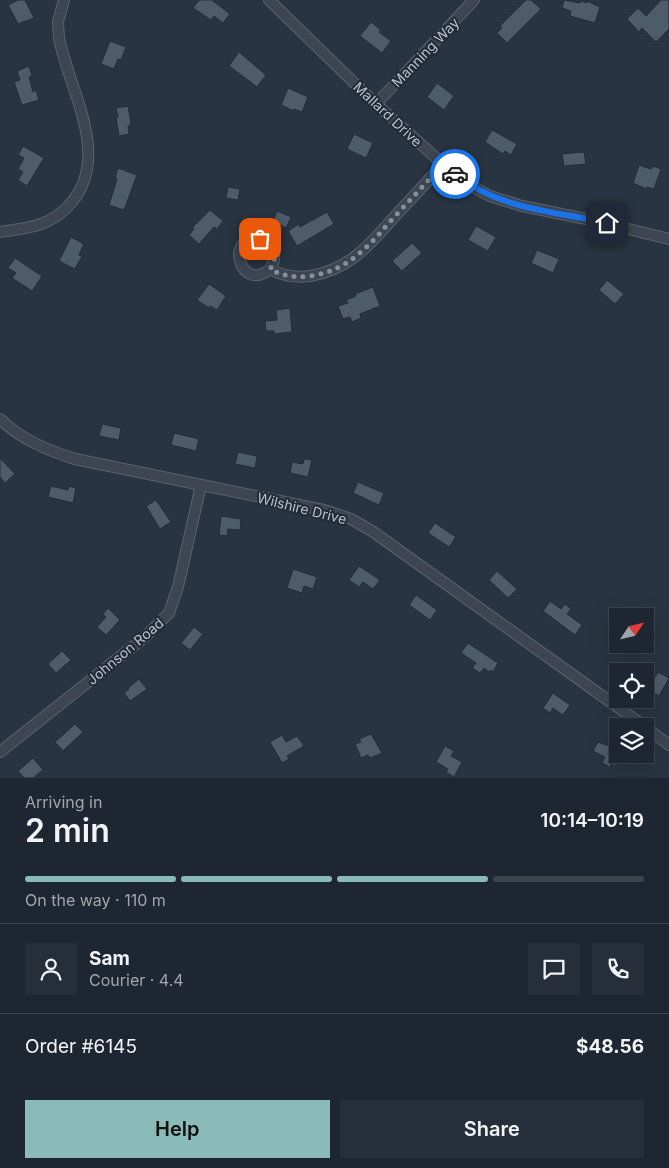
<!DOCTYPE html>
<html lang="en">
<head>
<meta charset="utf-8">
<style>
  :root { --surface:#1e2731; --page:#262f39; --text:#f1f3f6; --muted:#a1a5ab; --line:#3c444d; --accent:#8bbbb9 }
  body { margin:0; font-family:Inter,sans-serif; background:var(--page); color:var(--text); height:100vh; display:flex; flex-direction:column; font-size:19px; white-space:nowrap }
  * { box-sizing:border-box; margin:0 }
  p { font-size:16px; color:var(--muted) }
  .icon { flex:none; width:28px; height:28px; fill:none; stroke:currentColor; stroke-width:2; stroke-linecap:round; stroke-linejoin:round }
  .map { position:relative; height:778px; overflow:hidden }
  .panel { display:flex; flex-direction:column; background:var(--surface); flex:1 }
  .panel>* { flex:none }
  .needle { width:32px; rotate:55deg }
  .buttons { position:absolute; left:609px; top:608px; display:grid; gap:10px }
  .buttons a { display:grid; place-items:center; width:45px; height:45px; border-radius:0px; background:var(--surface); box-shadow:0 5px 20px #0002,0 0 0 1px var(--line); font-size:25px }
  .pin { position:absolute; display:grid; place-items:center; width:42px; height:42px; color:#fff; margin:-21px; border-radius:10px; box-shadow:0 2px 8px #0006 }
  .courier { position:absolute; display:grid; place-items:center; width:50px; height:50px; margin:-25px; border:4px solid #1a73e8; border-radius:50%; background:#fff; color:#222; box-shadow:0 1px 6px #0007 }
  .head em { font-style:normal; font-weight:600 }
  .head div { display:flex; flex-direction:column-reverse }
  .head { display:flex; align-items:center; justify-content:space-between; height:85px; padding:0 25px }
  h1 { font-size:32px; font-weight:600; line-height:38px }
  .bar { display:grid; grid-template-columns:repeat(4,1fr); gap:8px 5px; align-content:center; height:60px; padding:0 25px }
  .bar i { height:6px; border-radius:4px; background:var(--line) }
  .bar .active { background:var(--accent) }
  .bar p { grid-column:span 4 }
  .line { display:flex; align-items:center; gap:12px; padding:0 25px; border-top:1px solid var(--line) }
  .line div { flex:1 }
  .round { display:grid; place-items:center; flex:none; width:52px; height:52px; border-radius:0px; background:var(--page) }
  .cta { display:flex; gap:10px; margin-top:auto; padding:10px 25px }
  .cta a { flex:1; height:58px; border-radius:0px; background:var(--accent); color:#111; font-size:20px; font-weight:600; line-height:58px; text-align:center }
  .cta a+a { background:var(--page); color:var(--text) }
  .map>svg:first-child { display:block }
  .building { fill:#4e5b69; stroke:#232c38 }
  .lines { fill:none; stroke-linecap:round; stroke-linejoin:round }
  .minor-casing { stroke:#5a636e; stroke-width:12 }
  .minor { stroke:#3c4551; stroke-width:10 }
  .done { stroke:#86909b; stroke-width:5; stroke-dasharray:0 9 }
  .route { stroke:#1a73e8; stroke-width:6 }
  .labels { text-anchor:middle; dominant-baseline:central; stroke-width:4; stroke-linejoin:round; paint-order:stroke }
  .street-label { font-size:14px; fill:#b9c1cb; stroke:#212a36 }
</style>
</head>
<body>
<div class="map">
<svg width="669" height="778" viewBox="0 0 669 778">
  <rect width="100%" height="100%" fill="#283441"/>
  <!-- building -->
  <g class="building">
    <path d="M 18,0 L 25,0 L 34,18 L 18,24 L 8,5 Z"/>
    <path d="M 199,0 L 212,0 L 230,14 L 223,23 L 214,16 L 211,20 L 193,8 Z"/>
    <path d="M 526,0 L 531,0 L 541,9 L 507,43 L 497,33 L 502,28 L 500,26 Z"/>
    <path d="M 564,0 L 580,3 L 581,1 L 587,3 L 587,1 L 600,7 L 595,23 L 570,16 L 571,11 L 562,8 Z"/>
    <path d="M 661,0 L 669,0 L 669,29 L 656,42 L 642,28 L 639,32 L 627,19 L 638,8 L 646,16 Z"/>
    <path d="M 371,22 L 381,30 L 379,32 L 391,41 L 382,53 L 360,36 Z"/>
    <path d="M 110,41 L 126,47 L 121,60 L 118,59 L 114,69 L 101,64 Z"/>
    <path d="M 239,52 L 266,75 L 257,87 L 229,66 Z"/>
    <path d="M 29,66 L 32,76 L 29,77 L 33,92 L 36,90 L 39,100 L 22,105 L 14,82 L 20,80 L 17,71 Z"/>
    <path d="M 437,83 L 454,96 L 444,110 L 427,97 Z"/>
    <path d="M 288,88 L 308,97 L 302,112 L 294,109 L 294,111 L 281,105 Z"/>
    <path d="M 128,106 L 131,123 L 128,127 L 129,134 L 119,136 L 116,118 L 118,117 L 116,108 Z"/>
    <path d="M 492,130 L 517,144 L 511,155 L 505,151 L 503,154 L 485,142 Z"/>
    <path d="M 354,134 L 373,143 L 366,158 L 347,149 Z"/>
    <path d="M 23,146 L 44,158 L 27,186 L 18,180 L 23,172 L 18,169 L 24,158 L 18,155 Z"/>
    <path d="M 584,152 L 586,164 L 564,166 L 562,154 Z"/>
    <path d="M 639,165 L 651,169 L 653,166 L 661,169 L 654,189 L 647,187 L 646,189 L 633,183 Z"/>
    <path d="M 118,168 L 137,175 L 124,210 L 109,205 L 117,179 L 115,178 Z"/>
    <path d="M 228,187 L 240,189 L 238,200 L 226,198 Z"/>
    <path d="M 210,210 L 223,221 L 217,229 L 214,227 L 199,244 L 189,235 L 194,229 L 192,228 Z"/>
    <path d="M 277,211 L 291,217 L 286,228 L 273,222 Z"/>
    <path d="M 327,212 L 334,224 L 297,246 L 288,231 L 299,224 L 300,227 Z"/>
    <path d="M 476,226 L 496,237 L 488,251 L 468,240 Z"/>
    <path d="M 71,237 L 84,244 L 79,255 L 82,256 L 75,269 L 59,261 Z"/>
    <path d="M 412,243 L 422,253 L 402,271 L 392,261 Z"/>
    <path d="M 537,250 L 559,259 L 553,273 L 531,263 Z"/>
    <path d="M 15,258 L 42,276 L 32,291 L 12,278 L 16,273 L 8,268 Z"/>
    <path d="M 607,280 L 624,294 L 615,304 L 599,290 Z"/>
    <path d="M 209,284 L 226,296 L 217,310 L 210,306 L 209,308 L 197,300 Z"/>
    <path d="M 373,287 L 380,306 L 360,314 L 361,318 L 352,322 L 350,317 L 343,319 L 338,306 L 348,303 L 346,300 L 356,296 L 355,294 Z"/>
    <path d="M 290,308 L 292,332 L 274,334 L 274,331 L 266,331 L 265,321 L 277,320 L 276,310 Z"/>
    <path d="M 102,424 L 121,428 L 119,440 L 99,436 Z"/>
    <path d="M 174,433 L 199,439 L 196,451 L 171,445 Z"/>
    <path d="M 238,452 L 257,456 L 255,468 L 235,464 Z"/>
    <path d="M 0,458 L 15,474 L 5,483 L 0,477 Z"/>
    <path d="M 304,459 L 312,460 L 308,477 L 290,473 L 292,462 L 303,464 Z"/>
    <path d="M 358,482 L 384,493 L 379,505 L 353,493 Z"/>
    <path d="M 51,486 L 68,490 L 69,486 L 76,488 L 73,503 L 48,497 Z"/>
    <path d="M 156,500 L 171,522 L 160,529 L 146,506 Z"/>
    <path d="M 221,516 L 241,519 L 240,530 L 228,529 L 227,536 L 219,535 Z"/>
    <path d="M 435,523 L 456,537 L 449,547 L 428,533 Z"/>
    <path d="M 359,566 L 380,580 L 373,589 L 363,582 L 359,587 L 349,580 Z"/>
    <path d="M 293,569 L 317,577 L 313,589 L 304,586 L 302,593 L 287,588 Z"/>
    <path d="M 497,571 L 517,589 L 508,598 L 489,580 Z"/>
    <path d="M 416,595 L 437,610 L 430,620 L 409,605 Z"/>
    <path d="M 550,601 L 561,609 L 565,604 L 571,609 L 567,614 L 582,625 L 575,635 L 543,611 Z"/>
    <path d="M 108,608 L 120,620 L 106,635 L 97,627 L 106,617 L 103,614 Z"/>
    <path d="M 194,627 L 203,634 L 190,650 L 181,643 Z"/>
    <path d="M 468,643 L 498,663 L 493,672 L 491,670 L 489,672 L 484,668 L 480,673 L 472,668 L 476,663 L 461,653 Z"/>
    <path d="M 62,651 L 71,660 L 56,673 L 48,664 Z"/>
    <path d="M 658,672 L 669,678 L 659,696 L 645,688 L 645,674 L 654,679 Z"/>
    <path d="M 139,679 L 147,689 L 130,701 L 124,693 L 129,689 L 128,688 Z"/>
    <path d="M 553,693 L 570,705 L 563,715 L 553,708 L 550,713 L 543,708 Z"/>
    <path d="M 75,724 L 83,732 L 63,751 L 55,742 Z"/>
    <path d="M 371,734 L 382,753 L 370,758 L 368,755 L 361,758 L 355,744 L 361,742 L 359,739 Z"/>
    <path d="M 282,735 L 286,742 L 297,736 L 304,746 L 287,756 L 289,759 L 282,763 L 270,742 Z"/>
    <path d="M 598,742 L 618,749 L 618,754 L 631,754 L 626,765 L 617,761 L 615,766 L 611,764 L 610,767 L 602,763 L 605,757 L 593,751 Z"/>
    <path d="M 445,746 L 454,751 L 451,756 L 462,762 L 454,777 L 446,772 L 448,769 L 436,762 Z"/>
    <path d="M 33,758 L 43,770 L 33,778 L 24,778 L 18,771 Z"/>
  </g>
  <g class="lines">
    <!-- minor casing -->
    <g class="minor-casing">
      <g id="minor">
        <path d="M 269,0 L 376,104 L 443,164 L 466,183 L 490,196 L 522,206 L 591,220 L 669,239"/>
        <path d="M 376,104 L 474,0"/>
        <path d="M 0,232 C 12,230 25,229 38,225 C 51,221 63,213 72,202 C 111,154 69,90 59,38 L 58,22 L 64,0"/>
        <path d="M 270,269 C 241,294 224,236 258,239 C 274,240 278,258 270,269 C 283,276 295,278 310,276 C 351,269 370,244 396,215 C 412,198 428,181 443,164"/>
        <path d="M 0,419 C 22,440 47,450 75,459 L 324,510 L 351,519 L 372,531 L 644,726"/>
        <path d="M 645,727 L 669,745"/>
        <path d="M 0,752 L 146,636 L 169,613 L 178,587 L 201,485"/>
      </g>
    </g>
    <!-- minor -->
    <use href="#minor" class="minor"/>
  </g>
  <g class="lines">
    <!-- done -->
    <path class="done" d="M 260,239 C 274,244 279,257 270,269 C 283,276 295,278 310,276 C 351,270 370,244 396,215 C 412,198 428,181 443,164 L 455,174"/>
    <!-- route -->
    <path class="route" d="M 455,174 C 500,210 554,211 607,223"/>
  </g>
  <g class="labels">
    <!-- street labels -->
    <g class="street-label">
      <text transform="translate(425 52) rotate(-46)">Manning Way</text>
      <text transform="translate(388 114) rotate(43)">Mallard Drive</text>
      <text transform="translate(302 508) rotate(14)">Wilshire Drive</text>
      <text transform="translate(125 651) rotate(-40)">Johnson Road</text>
    </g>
  </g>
</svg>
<div class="buttons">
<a><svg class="needle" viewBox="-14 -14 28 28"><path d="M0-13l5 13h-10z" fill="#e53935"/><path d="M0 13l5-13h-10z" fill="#a1a5ab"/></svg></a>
<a><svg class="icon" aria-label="locate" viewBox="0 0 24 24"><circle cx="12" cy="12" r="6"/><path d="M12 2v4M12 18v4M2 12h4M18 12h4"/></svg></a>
<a><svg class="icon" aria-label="layers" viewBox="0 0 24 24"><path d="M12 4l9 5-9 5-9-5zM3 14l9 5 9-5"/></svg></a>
</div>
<div class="pin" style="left:260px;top:239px;background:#ea580c"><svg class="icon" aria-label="bag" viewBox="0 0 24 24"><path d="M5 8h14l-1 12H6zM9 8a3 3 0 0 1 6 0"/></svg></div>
<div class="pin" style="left:607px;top:223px;background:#1f2937"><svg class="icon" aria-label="home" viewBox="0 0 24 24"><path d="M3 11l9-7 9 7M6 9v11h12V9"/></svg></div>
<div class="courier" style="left:455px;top:174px"><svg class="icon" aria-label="car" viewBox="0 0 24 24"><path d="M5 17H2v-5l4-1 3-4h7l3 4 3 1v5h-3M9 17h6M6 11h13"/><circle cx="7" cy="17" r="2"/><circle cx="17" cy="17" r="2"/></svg></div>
</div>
<section class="panel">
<div class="head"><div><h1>2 min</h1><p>Arriving in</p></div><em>10:14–10:19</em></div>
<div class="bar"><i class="active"></i><i class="active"></i><i class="active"></i><i></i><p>On the way · 110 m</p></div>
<div class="line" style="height:90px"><a class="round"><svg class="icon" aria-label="person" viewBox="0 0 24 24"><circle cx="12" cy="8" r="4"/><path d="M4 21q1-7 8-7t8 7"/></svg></a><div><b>Sam</b><p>Courier · 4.4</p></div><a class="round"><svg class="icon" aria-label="chat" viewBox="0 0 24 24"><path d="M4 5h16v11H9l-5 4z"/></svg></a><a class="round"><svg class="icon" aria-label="phone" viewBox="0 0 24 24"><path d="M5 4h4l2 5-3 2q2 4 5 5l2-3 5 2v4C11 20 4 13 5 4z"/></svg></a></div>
<div class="line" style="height:65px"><div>Order #6145</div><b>$48.56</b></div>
<div class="cta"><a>Help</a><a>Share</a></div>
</section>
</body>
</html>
